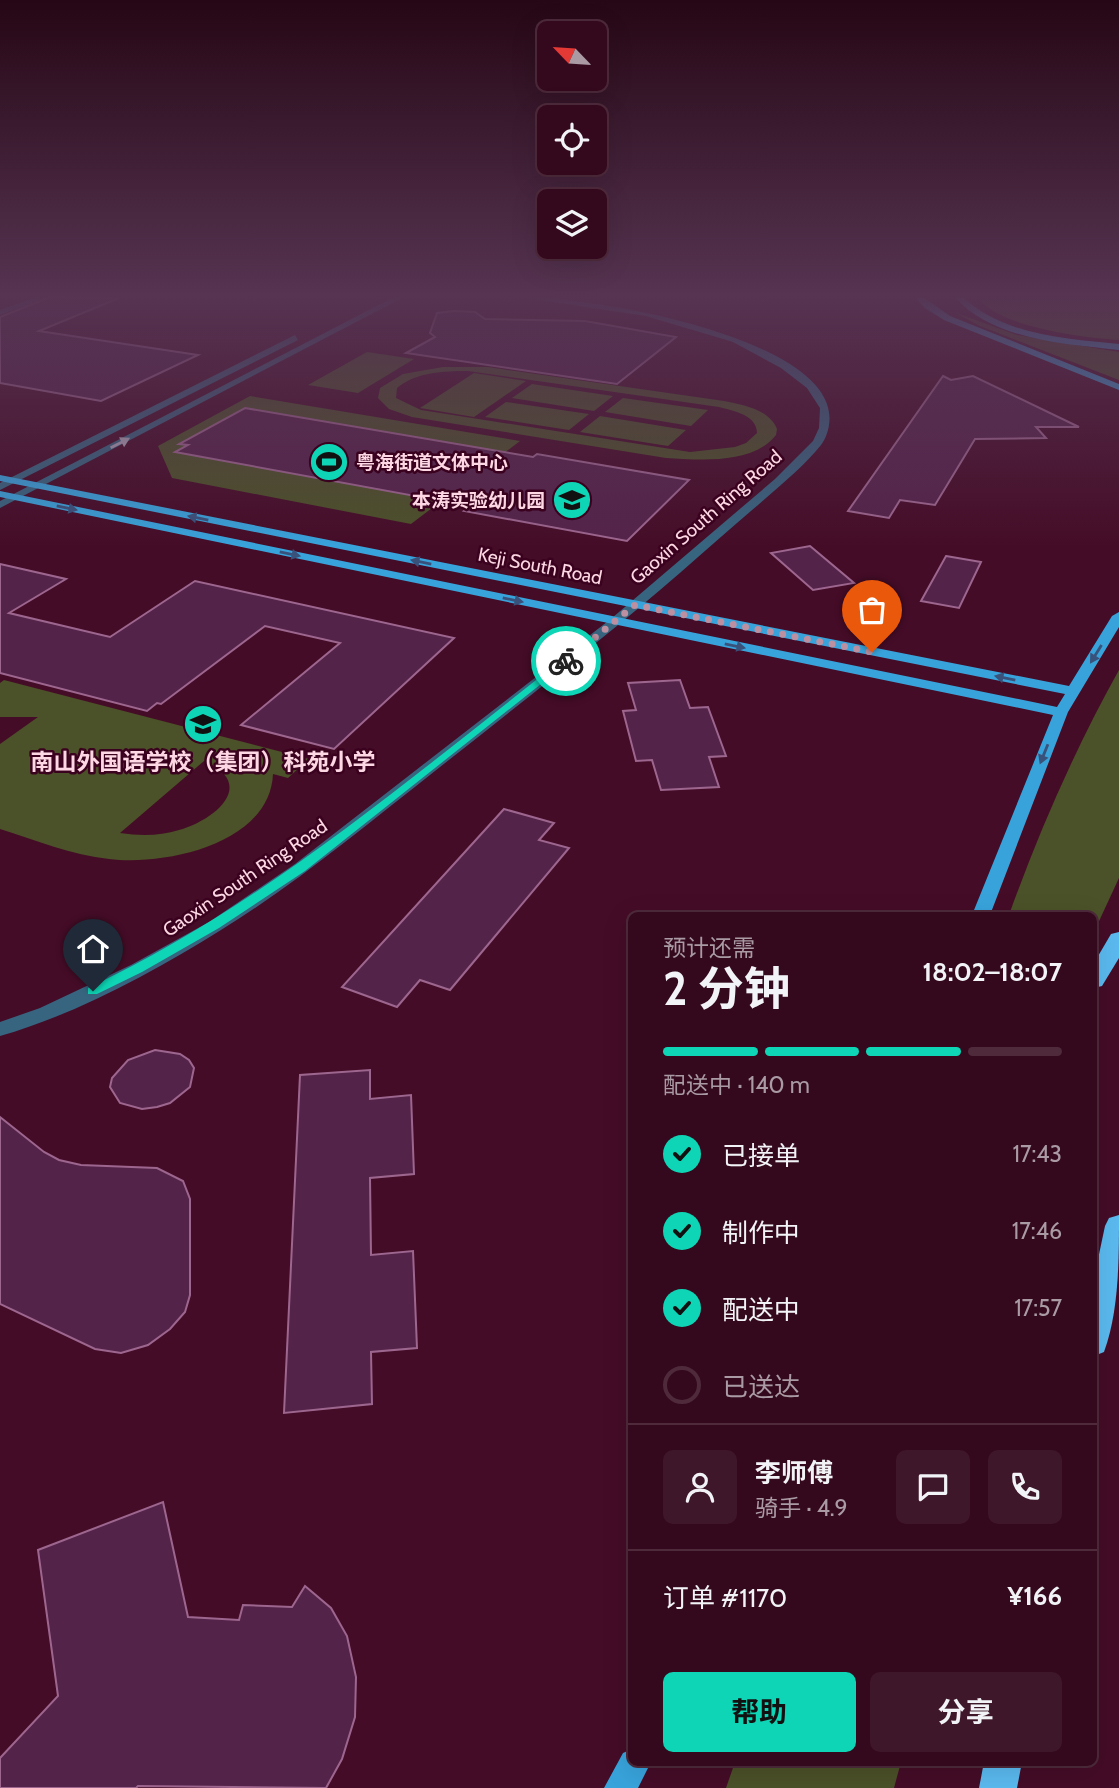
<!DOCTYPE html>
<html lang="zh">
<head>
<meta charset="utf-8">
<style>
  :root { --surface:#34091d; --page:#3f172a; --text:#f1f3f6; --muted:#a99aa4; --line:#4e2a3b; --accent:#0ed5b5 }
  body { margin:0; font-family:Cabin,"Noto Sans SC",sans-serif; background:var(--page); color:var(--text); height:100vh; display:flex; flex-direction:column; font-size:26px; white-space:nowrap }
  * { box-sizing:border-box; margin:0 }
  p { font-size:23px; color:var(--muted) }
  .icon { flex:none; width:38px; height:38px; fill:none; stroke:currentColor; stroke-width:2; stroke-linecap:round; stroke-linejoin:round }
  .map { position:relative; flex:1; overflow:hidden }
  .side { position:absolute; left:628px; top:912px; width:469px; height:854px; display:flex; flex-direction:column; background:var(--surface); border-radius:10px; box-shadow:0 7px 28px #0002,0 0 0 2px var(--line) }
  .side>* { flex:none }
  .needle { width:46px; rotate:295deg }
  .tools { position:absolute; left:537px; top:21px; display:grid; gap:14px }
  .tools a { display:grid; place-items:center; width:70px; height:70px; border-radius:10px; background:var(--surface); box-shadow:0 7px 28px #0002,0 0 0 2px var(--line); font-size:35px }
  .pin { position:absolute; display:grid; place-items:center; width:60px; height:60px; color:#fff; margin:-72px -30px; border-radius:50% 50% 50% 0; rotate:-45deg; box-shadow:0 0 7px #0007 }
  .pin .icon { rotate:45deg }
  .courier { position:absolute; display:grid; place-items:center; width:70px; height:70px; margin:-35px; border:5px solid #0ed5b5; border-radius:50%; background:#fff; color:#222; box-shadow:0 2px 9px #0007 }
  .overview em { font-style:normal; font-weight:700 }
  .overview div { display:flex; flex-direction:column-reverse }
  .overview { display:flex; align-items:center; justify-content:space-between; height:119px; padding:0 35px }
  h1 { font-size:46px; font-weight:700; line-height:52px }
  .bar { display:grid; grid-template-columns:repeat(4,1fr); gap:10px 7px; align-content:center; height:84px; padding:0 35px }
  .bar i { height:9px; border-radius:5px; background:var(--line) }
  .bar .selected { background:var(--accent) }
  .bar p { grid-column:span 4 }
  .line { display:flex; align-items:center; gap:18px; padding:0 35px; border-top:2px solid var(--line) }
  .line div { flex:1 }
  .round { display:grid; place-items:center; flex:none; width:74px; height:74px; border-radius:10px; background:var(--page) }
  ol { padding:0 35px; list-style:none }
  li { display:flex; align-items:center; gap:21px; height:77px }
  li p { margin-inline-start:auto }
  li .icon { padding:7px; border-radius:50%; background:var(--accent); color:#111; stroke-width:4 }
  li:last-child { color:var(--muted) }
  li i { width:38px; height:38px; border:4px solid var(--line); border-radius:50% }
  .primary-button { display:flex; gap:14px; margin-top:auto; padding:14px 35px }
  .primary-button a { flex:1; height:80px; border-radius:10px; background:var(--accent); color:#111; font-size:28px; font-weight:700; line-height:80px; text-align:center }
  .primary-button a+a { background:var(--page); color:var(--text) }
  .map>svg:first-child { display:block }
  .green { fill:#4b5128; fill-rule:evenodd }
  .building { fill:#54234a; stroke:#9d668f; stroke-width:2 }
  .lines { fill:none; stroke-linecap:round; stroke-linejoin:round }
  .minor { fill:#376580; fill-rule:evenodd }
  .major { fill:#38a3db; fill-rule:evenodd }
  .highway { fill:#5bbaf0; fill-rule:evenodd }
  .oneway { fill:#aea9bb }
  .oneway2 { fill:#39527c }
  .route { fill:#0ed5b5 }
  .done { stroke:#bd90a1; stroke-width:7; stroke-dasharray:0 12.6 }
  .labels { text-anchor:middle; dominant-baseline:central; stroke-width:5; stroke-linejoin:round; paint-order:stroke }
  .far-poi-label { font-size:19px; font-weight:bold; fill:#fdd7e3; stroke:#3a021e; text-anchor:start }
  .far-street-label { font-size:19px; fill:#fdd7e3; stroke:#3a021e }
  .poi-label { font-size:23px; font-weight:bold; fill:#fdd7e3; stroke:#3a021e }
</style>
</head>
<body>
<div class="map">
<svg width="1119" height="1788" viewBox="0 0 1119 1788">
  <rect width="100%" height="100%" fill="#450c27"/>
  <!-- green -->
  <g class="green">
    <path d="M 977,297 L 1119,297 L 1119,340 C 1084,338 998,327 977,297 Z"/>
    <path d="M 956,313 L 1017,335 L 1119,352 L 1119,380 L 980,326 Z"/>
    <path d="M 367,352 L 414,359 L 358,393 L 308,385 Z"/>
    <path d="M 443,367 L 488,367 L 724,401 C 743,405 769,409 777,429 L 776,435 C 753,465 699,460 666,458 L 412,417 L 389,409 L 378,398 L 380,388 L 403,374 ZM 468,371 L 719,407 C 734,411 757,415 757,433 L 746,443 L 735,447 L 690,452 L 421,410 L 396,398 L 397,388 C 416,372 444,371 468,371 Z"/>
    <path d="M 474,373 L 526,381 L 474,417 L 420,408 Z"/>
    <path d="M 532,384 L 613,396 L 594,411 L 512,398 Z"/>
    <path d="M 250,396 L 520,441 L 411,524 L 172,478 L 158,446 Z"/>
    <path d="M 623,398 L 708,410 L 691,426 L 605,412 Z"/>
    <path d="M 506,402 L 589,414 L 569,430 L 485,417 Z"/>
    <path d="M 600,416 L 686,430 L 668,446 L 580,432 Z"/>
    <path d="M 1119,670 L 1119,878 L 1094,932 L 1094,915 L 1009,915 C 1039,831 1076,747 1119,670 Z"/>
    <path d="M 4,680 L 309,759 L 288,778 L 273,774 C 270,844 165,866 109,859 C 72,855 35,840 0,829 L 0,744 L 38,717 L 0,717 L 0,683 ZM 204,761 C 258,784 215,820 179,830 C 160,836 140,836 120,833 Z"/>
    <path d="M 735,1762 L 901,1762 L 894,1788 L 726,1788 Z"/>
  </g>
  <!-- building -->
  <g class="building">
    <path d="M 50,297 L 119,298 L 39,331 L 198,355 L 101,401 L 0,383 L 0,317 Z"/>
    <path d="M 454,311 L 475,312 L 485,319 L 585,321 L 676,337 L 617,384 L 406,353 L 435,337 L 430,333 L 437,313 Z"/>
    <path d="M 943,376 L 951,380 L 973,376 L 1079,427 L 1036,427 L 1046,438 L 975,439 L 935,505 L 900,500 L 889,518 L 848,511 Z"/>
    <path d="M 245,408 L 533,457 L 537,454 L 689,480 L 627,541 L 464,511 L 470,506 L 175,452 L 188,445 L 179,444 Z"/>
    <path d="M 810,546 L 854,583 L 813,590 L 771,553 Z"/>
    <path d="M 946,556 L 981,562 L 959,608 L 921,601 Z"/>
    <path d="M 0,564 L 66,579 L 9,613 L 110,637 L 195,581 L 454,638 L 334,749 L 241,725 L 340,643 L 265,626 L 161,704 L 157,703 L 147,711 L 0,673 Z"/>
    <path d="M 680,680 L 690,708 L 708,707 L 726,756 L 709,757 L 719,787 L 661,790 L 652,760 L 636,761 L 623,711 L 636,710 L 628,683 Z"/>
    <path d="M 504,809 L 554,823 L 539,840 L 569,848 L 450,990 L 420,980 L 397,1007 L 342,987 Z"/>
    <path d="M 155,1050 L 180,1054 L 189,1060 L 194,1068 L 190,1087 L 170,1103 L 157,1107 L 142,1109 L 120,1103 L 110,1087 L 112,1078 L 128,1060 Z"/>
    <path d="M 370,1070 L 370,1099 L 411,1095 L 414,1174 L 370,1178 L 371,1255 L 413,1251 L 417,1348 L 371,1352 L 372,1404 L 284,1413 L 300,1075 Z"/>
    <path d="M 0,1117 L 44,1152 L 59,1160 L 81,1165 L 157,1168 L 183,1181 L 190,1199 L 190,1295 L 185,1312 L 170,1329 L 148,1345 L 121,1353 L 95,1349 L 0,1304 Z"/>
    <path d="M 163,1502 L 188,1617 L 239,1620 L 243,1605 L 292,1607 L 305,1586 L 331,1608 L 347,1636 L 356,1677 L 355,1717 L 342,1759 L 326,1788 L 138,1786 L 136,1788 L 0,1788 L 0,1758 L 58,1696 L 38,1550 Z"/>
  </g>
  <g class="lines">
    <!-- minor -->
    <g class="minor">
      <path d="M 36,297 L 47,297 L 0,315 L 0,310 Z"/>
      <path d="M 394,297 L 404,297 L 0,508 L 0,501 Z"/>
      <path d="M 520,297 C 582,295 843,337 829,425 C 828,432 825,440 821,445 C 806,464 784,482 766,498 C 737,523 709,547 681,572 C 601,641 518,705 435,771 C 365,826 297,883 221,930 C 153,972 77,1014 0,1036 L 0,1022 L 40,1008 L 131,965 L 209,922 L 295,864 L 612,618 L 775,479 L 813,441 L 819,428 L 820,408 L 807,388 L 781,368 L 733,342 L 646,316 Z"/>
      <path d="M 295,335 L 298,340 L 0,490 L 0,483 Z"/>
    </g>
    <!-- major -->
    <g class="major">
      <path d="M 915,297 L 923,297 L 950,316 L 1119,384 L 1119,390 L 944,320 L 925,308 Z"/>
      <path d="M 955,297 L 963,297 C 1002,335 1068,339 1119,344 L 1119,350 C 1066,344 992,340 955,297 Z"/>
      <path d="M 0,475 L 1069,686 L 1112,616 L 1119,612 L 1119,627 L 1068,712 L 990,915 L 972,915 L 1053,715 L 0,497 L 0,491 L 1057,707 L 1065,694 L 0,481 Z"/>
      <path d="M 632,1749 L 632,1762 L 650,1764 L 638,1788 L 604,1788 L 623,1753 Z"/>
    </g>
    <!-- highway -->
    <g class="highway">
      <path d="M 1119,932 L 1119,958 L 1102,986 L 1094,988 L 1094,963 L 1111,934 Z"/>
      <path d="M 1119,1215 C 1119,1260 1119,1311 1104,1352 L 1094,1356 L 1094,1278 L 1105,1226 L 1109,1218 Z"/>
      <path d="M 984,1762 L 1022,1762 L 1017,1788 L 979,1788 Z"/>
    </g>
  </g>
  <!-- one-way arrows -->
  <defs><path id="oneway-solid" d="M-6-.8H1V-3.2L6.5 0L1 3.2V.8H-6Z" transform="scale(1.75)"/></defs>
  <use class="oneway" href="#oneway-solid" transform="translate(120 443) rotate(-27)"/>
  <g class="oneway2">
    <use href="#oneway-solid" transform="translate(67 508) rotate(12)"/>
    <use href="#oneway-solid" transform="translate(198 518) rotate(-169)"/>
    <use href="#oneway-solid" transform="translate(290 554) rotate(12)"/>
    <use href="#oneway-solid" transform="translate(421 562) rotate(-169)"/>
    <use href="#oneway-solid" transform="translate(513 600) rotate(12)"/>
    <use href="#oneway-solid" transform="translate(735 646) rotate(12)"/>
    <use href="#oneway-solid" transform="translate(1096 654) rotate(122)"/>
    <use href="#oneway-solid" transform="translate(1005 678) rotate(-169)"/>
    <use href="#oneway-solid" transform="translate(1044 754) rotate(112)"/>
  </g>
  <!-- sky -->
  <linearGradient id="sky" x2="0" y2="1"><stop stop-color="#260715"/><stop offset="0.54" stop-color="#563452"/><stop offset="1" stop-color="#563452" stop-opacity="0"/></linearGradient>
  <rect width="1119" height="547" fill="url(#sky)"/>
  <!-- route -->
  <path class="route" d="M 563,659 L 570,661 L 305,871 L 219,928 L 142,972 L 97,994 L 88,994 L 88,988 C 264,905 410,778 563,659 Z"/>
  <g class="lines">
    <!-- done -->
    <path class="done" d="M 566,661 L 635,605 L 872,652"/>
  </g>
  <!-- icons -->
  <defs>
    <g id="stadium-disc" transform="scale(2.0125)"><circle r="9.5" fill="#0ed5b5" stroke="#3a021e"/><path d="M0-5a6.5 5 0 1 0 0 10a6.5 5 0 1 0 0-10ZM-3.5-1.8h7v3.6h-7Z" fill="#111"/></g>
    <g id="school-disc" transform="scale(2.0125)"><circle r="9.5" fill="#0ed5b5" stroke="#3a021e"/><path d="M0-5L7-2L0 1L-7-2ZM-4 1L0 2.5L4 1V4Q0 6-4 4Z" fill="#111"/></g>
  </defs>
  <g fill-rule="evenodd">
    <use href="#stadium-disc" x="329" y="462"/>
    <use href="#school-disc" x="572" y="500"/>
    <use href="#school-disc" x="203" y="724"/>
  </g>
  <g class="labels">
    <!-- far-poi labels -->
    <g class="far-poi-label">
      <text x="356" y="462">粤海街道文体中心</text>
      <text x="545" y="500" text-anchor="end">本涛实验幼儿园</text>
    </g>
    <!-- far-street labels -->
    <g class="far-street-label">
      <text transform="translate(706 517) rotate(-41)">Gaoxin South Ring Road</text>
      <text transform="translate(540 566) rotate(11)">Keji South Road</text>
      <text transform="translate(245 878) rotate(-34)">Gaoxin South Ring Road</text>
    </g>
    <!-- poi labels -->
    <g class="poi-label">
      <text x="203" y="762">南山外国语学校（集团）科苑小学</text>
    </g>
  </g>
</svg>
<div class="tools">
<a><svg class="needle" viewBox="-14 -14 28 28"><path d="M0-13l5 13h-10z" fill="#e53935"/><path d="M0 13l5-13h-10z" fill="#a99aa4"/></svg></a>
<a><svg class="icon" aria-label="locate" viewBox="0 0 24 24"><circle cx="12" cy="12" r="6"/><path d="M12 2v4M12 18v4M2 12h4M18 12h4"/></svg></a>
<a><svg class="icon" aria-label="layers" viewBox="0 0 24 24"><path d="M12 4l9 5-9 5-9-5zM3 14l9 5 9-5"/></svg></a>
</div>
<div class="pin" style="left:872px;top:652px;background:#ea580c"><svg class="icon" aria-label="bag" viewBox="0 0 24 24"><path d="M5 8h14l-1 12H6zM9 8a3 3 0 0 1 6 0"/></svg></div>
<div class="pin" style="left:93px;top:991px;background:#1f2937"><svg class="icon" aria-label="home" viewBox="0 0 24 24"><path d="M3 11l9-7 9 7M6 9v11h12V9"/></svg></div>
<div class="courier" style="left:566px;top:661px"><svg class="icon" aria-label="bike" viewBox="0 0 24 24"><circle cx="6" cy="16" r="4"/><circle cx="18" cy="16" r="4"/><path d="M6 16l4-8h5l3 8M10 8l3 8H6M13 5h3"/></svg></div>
<section class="side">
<div class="overview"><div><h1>2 分钟</h1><p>预计还需</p></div><em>18:02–18:07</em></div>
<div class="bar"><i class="selected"></i><i class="selected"></i><i class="selected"></i><i></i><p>配送中 · 140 m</p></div>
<ol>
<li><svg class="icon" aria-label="check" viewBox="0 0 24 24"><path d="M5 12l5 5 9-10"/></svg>已接单<p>17:43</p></li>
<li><svg class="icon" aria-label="check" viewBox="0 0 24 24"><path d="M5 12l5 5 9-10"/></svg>制作中<p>17:46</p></li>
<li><svg class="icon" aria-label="check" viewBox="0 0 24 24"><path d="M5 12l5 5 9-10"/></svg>配送中<p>17:57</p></li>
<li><i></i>已送达</li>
</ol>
<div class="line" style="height:126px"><a class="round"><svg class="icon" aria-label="person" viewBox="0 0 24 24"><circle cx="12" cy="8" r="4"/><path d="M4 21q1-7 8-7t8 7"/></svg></a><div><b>李师傅</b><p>骑手 · 4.9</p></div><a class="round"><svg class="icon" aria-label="chat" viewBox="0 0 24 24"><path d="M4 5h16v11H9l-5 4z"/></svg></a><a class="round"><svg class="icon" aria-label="phone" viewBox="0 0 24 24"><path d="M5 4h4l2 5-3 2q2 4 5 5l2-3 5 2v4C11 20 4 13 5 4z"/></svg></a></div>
<div class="line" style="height:91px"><div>订单 #1170</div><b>¥166</b></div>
<div class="primary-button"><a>帮助</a><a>分享</a></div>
</section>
</div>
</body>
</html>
